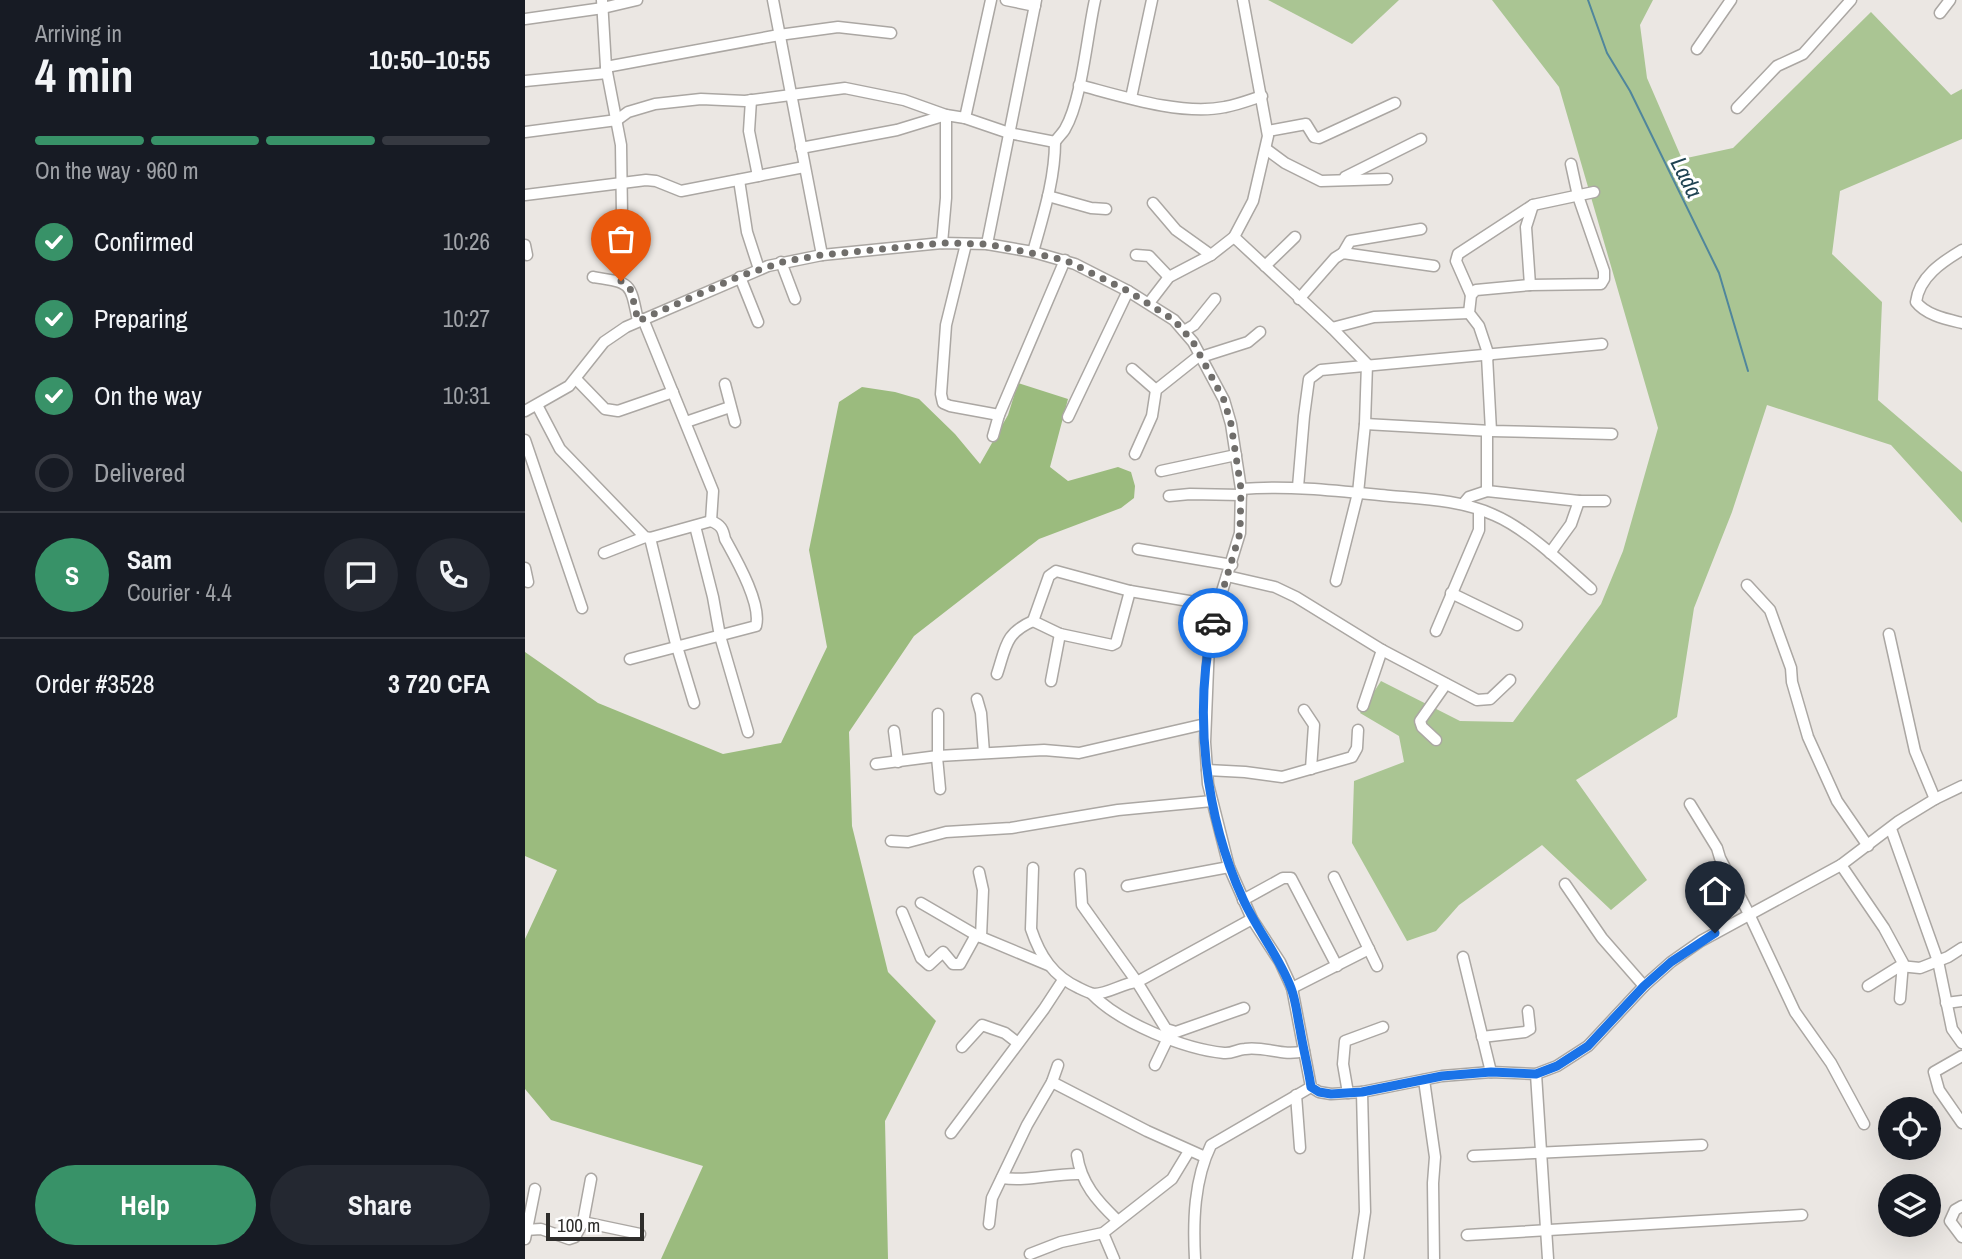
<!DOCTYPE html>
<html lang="en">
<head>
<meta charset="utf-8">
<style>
  :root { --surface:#171b24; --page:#242831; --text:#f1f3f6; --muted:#9ea1a6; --line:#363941; --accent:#389268 }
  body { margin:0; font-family:"Archivo Narrow",sans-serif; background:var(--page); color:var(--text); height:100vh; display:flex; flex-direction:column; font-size:26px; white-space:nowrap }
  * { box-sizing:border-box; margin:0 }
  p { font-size:23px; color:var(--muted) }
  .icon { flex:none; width:38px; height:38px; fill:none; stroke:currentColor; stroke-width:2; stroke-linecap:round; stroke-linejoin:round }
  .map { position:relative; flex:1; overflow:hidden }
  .side { display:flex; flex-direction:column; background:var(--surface); width:525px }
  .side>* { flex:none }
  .fabs { position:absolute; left:1353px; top:1097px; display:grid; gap:14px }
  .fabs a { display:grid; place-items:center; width:63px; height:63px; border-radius:50%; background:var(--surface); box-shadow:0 7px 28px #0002; font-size:35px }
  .scale { position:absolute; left:21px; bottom:18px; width:98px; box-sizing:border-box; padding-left:7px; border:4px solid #2e2d2b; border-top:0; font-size:19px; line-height:24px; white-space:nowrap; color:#2e2d2b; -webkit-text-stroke:5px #fff; paint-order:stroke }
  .pin { position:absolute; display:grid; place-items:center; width:60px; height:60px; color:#fff; margin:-72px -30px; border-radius:50% 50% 50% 0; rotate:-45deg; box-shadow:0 0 7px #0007 }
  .pin .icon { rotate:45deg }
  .courier { position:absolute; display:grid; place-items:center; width:70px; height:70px; margin:-35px; border:5px solid #1a73e8; border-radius:50%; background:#fff; color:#222; box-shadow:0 2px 9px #0007 }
  .head em { font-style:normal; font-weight:700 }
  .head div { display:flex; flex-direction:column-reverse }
  .head { display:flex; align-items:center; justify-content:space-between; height:119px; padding:0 35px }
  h1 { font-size:46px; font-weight:700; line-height:52px }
  .bar { display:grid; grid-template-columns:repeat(4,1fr); gap:10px 7px; align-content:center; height:84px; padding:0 35px }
  .bar i { height:9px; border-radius:5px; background:var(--line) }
  .bar .active { background:var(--accent) }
  .bar p { grid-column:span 4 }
  .line { display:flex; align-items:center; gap:18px; padding:0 35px; border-top:2px solid var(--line) }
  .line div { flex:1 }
  .round { display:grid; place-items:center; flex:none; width:74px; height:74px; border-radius:37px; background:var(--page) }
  ol { padding:0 35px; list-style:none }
  li { display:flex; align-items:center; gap:21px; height:77px }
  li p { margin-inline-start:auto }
  li .icon { padding:7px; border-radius:50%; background:var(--accent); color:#fff; stroke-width:4 }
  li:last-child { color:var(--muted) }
  li i { width:38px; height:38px; border:4px solid var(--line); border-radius:50% }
  .cta { display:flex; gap:14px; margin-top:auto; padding:14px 35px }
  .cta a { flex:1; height:80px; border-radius:42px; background:var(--accent); color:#fff; font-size:28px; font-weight:700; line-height:80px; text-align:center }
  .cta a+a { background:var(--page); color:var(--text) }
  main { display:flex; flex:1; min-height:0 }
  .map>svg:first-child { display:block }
  .green { fill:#aac593 }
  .forest { fill:#9bbb7e }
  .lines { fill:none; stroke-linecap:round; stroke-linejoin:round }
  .stream { stroke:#50869c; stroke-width:2 }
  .minor-casing { stroke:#aba7a3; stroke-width:13 }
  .minor { stroke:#fff; stroke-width:10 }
  .done { stroke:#706e6b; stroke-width:7; stroke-dasharray:0 12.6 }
  .route { stroke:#1a73e8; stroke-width:9 }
  .labels { text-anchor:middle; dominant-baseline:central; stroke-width:6; stroke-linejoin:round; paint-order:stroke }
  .water-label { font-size:23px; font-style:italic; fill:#1f4352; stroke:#fff }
</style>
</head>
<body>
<main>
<section class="side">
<div class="head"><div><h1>4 min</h1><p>Arriving in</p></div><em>10:50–10:55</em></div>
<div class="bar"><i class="active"></i><i class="active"></i><i class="active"></i><i></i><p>On the way · 960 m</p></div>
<ol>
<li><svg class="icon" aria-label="check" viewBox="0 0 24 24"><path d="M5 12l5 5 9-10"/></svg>Confirmed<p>10:26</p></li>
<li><svg class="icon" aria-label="check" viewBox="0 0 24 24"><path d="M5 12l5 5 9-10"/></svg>Preparing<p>10:27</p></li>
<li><svg class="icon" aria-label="check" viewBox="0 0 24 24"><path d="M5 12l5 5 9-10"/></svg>On the way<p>10:31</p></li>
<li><i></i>Delivered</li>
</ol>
<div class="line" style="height:126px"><b class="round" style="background:var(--accent);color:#fff">S</b><div><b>Sam</b><p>Courier · 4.4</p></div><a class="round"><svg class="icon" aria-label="chat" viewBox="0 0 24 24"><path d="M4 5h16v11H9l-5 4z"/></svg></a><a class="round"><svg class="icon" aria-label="phone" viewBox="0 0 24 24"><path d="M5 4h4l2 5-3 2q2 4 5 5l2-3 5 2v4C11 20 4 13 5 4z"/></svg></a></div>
<div class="line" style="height:91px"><div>Order #3528</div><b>3 720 CFA</b></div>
<div class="cta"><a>Help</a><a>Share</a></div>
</section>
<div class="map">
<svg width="1437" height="1259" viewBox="0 0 1437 1259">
  <rect width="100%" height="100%" fill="#ebe7e3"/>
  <!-- green -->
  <g class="green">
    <path d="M 743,0 L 874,0 L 827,44 Z"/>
    <path d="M 967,0 L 1128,0 L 1115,25 L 1122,78 L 1157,159 L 1208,148 L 1346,12 L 1426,95 L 1437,89 L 1437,139 L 1315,191 L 1307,254 L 1357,302 L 1353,400 L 1437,472 L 1437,523 L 1366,445 L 1242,405 L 1207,512 L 1169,608 L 1152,717 L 1051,780 L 1122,880 L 1086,910 L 1017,845 L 934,905 L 911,931 L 882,941 L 827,843 L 829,781 L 879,762 L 874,736 L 835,713 L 856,681 L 935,721 L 988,722 L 1076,604 L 1098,551 L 1133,428 L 1034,87 Z"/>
  </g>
  <!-- forest -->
  <path class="forest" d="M 493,383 L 543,399 L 525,467 L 543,481 L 593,467 L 606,472 L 610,486 L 609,498 L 596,508 L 514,539 L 389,636 L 324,732 L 327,826 L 363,972 L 411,1021 L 360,1121 L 363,1259 L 136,1259 L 178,1166 L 26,1120 L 0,1089 L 0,939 L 32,870 L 0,856 L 0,652 L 73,703 L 198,754 L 256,743 L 302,647 L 284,550 L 314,402 L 337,387 L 370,392 L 394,399 L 430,434 L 455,464 L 483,415 Z"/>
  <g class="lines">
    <!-- stream -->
    <path class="stream" d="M 1063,0 L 1082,53 L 1105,91 L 1194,273 L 1223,371"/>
    <!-- minor casing -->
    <g class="minor-casing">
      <g id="minor">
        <path d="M 77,0 L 81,67 L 96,145 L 97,216"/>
        <path d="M 248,0 L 297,255"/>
        <path d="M 481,0 L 510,6"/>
        <path d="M 1415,13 L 1425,0"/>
        <path d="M 0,19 L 78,8 L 112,0"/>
        <path d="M 1172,49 L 1206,0"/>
        <path d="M 81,67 L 254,35 L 313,27 L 366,33"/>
        <path d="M 0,81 L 82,73"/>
        <path d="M 554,85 C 596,96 657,116 700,107 C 712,105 725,100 737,96"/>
        <path d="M 606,98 L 627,0"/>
        <path d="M 226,100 L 224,131 L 233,176"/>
        <path d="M 1212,108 L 1252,66 L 1278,54 L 1326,0"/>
        <path d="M 440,118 L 466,0"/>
        <path d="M 743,131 L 781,124 L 789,137 L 794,138 L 870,103"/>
        <path d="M 0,132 L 92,120 L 103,112 L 130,104 L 176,99 L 220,101 L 320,88 L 379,100 L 421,115 L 421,198 L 417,243"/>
        <path d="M 276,148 L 372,130 L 421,115 L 440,118 L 484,133 L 530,142"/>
        <path d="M 741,149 L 760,163 L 796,181 L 862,179"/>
        <path d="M 820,177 L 896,139"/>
        <path d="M 214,180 L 222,232 L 234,269"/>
        <path d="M 0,195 L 121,180 L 131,181 L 156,191 L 279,167"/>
        <path d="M 523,196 L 566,208 L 581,209"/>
        <path d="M 628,203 L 651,230 L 686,255"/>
        <path d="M 709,237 L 807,328 L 842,364 L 840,424 L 833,493 L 811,581"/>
        <path d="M 441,244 L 421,325 L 416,394 L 418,403 L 425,406 L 474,415"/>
        <path d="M 462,244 L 511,0"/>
        <path d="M 0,245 L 2,255"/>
        <path d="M 1437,250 C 1417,262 1394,277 1391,302 C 1401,315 1421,319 1437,323"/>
        <path d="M 508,252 C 518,216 530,179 530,142 C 533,137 538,133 540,129 C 557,100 562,35 570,0"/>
        <path d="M 818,253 L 825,241 L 896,229"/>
        <path d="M 611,255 L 624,256 L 644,277"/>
        <path d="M 256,262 L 270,299"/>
        <path d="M 740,266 L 770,237"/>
        <path d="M 68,277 C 107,283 105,282 113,321"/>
        <path d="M 215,277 L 233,322"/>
        <path d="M 1005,285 L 1001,227 L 1008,205"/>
        <path d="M 946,295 L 931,261 L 933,254 L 1008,205 L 1069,192"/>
        <path d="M 774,299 L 810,258 L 818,253 L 909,266"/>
        <path d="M 624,303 L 644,277 L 686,255 L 709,237 L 728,201 L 743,136 L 718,0"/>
        <path d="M 118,319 L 188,491 L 186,521"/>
        <path d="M 807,328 L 849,317 L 944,313"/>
        <path d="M 659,331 L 669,325 L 690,299"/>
        <path d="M 962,356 L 966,431"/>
        <path d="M 964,356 L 954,326 L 944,313 L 946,295 L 951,290 L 1005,285 L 1076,284 L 1079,279 L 1079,271 L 1053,196 L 1046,164"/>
        <path d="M 676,357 L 723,342 L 735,332"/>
        <path d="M 607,369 L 631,390"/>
        <path d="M 51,379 L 80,409 L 93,411 L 148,392"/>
        <path d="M 200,384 L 210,422"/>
        <path d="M 12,405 L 35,449 L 120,537 L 125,538 L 186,521 C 196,525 198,529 200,539 C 211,559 237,604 231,626 L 105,659"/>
        <path d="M 0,411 L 44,386 L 79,342 L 101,327 L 243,266 L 297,255 L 417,243 L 462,244 L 508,252 L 550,264 L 603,291 L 649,320 L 668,342 L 699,400 L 706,424 L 716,489 L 715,533 L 690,614 L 684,644 L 680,742 L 683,784 L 704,867 L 727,919 L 755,962 L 767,988 L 786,1087 L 794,1092 L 806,1094 L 837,1092 L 917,1076 L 966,1072 L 1011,1074 L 1032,1066 L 1063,1046 L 1119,986 L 1146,962 L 1176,941 L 1316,865 L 1374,821 L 1410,799 L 1437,786"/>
        <path d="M 543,417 L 603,291"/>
        <path d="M 161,422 L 205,407"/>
        <path d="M 840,424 L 966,431 L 1087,434"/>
        <path d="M 962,431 L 962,491"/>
        <path d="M 468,436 L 474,415 L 540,260"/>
        <path d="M 0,440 L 57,608"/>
        <path d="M 610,454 L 627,416 L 631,390 L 675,355"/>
        <path d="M 636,471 L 711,455"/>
        <path d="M 773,487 L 779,416 L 784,379 L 796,370 L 1077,344"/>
        <path d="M 716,489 C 766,485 815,491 865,496 C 900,499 936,500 969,515 C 1002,529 1039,565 1066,589"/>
        <path d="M 644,496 L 665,494 L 716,495"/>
        <path d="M 939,503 L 944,497 L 962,491 L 1054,501 L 1080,501"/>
        <path d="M 170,526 L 188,597 L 195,636 L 223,732"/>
        <path d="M 125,538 L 150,640 L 169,703"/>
        <path d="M 613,549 L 707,565"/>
        <path d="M 79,553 L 120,537"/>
        <path d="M 1025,553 L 1046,524 L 1054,501"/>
        <path d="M 0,568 L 3,582"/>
        <path d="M 702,576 L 750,587 L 771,597 L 857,650 L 952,700 L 965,699 L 985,680"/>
        <path d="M 1222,585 L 1245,610 L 1266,668 L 1267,682 L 1283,737 L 1312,801 L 1343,846"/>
        <path d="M 926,593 L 992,625"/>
        <path d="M 508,621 L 524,576 L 531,571 L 605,591 L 693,606"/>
        <path d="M 508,621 L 535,634 L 587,645 L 591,643 L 605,591"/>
        <path d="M 911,631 L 954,530 L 954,510"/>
        <path d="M 1364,634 L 1390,751 L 1410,799"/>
        <path d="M 472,674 C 481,647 480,633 508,621"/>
        <path d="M 526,681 L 535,634"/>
        <path d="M 452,699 L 456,713 L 459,753"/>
        <path d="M 838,706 L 857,650"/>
        <path d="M 779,710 L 789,725 L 786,769"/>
        <path d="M 413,714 L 413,756"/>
        <path d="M 369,731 L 373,762"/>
        <path d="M 911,740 L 897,727 L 895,721 L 921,684"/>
        <path d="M 412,757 L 415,789"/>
        <path d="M 351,764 L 413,756 L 519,750 L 554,753 L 680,724"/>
        <path d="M 682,770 L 720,772 L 757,777 L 827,757 L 832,748 L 833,730"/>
        <path d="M 1165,804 L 1192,848 L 1195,858 L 1224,914 L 1270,1012 L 1306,1063 L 1339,1124"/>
        <path d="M 1366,829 L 1413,961 L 1427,1029 L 1437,1043"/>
        <path d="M 366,841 L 383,842 L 421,832 L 486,828 L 593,810 L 687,801"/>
        <path d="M 1316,865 L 1359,928 L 1378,963 L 1375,999"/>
        <path d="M 508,868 L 506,929 C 515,956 528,976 554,988 C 558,990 564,993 569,994 C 583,994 598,983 612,982 L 727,919"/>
        <path d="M 454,872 L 458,890 L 456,937"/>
        <path d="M 555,874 L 557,905 L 612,982 L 641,1029 L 651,1032 L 719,1008"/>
        <path d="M 809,877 L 852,966"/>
        <path d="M 1040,884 L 1077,938 L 1119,986"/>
        <path d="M 602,886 L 704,867"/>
        <path d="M 718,900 L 758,878 L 766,878 L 812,966"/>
        <path d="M 396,903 L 451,935 L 523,965"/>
        <path d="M 377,912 L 396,958 L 404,965 L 418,952 L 428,964 L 435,964 L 451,935"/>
        <path d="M 938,957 L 966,1072"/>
        <path d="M 1343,986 L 1375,966 L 1395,968 L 1423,957 L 1437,948"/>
        <path d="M 767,988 L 844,949"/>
        <path d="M 567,994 C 595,1023 659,1049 699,1053 C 707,1054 713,1049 720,1049 C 741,1046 758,1057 779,1051"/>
        <path d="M 1421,1003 L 1437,1001"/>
        <path d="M 957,1037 L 1000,1032 L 1005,1029 L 1003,1011"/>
        <path d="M 437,1047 L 457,1025 L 480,1033 L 493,1043"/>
        <path d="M 1437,1056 L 1409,1072 L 1414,1090 L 1437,1123"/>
        <path d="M 630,1065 L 644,1036"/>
        <path d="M 1011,1074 L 1023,1259"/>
        <path d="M 899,1080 L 910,1157 L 908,1183 L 909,1259"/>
        <path d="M 527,1082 L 622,1131 L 680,1157"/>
        <path d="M 823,1093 L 818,1064 L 820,1041 L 858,1027"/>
        <path d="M 771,1095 L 775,1148"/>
        <path d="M 426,1133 L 519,1009 L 538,980"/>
        <path d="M 552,1155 C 556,1183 572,1201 592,1220"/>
        <path d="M 948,1156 L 1177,1145"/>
        <path d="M 477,1178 C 504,1182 528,1173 555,1174"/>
        <path d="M 1437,1206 L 1430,1210 L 1425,1221 L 1437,1237"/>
        <path d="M 58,1222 L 115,1234"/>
        <path d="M 464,1224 L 467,1198 L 502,1125 L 527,1082 L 533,1065"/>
        <path d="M 0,1230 L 16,1229 L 44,1239 L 50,1237 L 58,1222 L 66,1179"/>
        <path d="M 578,1233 L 589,1259"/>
        <path d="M 942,1235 L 1277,1215"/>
        <path d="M 0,1239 L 10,1189"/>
        <path d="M 505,1254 L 536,1242 L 578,1233 L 647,1179 L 664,1151"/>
        <path d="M 670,1259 C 668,1221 669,1180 686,1145 L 786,1087"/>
        <path d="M 833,1259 L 840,1212 L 837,1092"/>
      </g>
    </g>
    <!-- minor -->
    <use href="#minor" class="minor"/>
  </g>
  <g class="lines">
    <!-- done -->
    <path class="done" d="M 96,281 L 106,290 L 113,321 L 215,276 L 261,261 L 297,255 L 417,243 L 462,244 L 540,260 L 603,291 L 649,320 L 668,342 L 699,400 L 706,424 L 716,489 L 715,533 L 688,623"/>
    <!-- route -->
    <path class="route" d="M 688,623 C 668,713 680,816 718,899 C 732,930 754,956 766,988 C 771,1001 772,1015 775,1029 C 778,1048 783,1067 786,1087 L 794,1092 L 806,1094 L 837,1092 L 917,1076 L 966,1072 L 1011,1074 L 1032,1066 L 1063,1046 L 1119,986 L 1146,962 L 1190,933"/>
  </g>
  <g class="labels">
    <!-- water labels -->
    <g class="water-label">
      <text transform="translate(1162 177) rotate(63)">Lada</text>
    </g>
  </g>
</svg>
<div class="fabs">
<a><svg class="icon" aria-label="locate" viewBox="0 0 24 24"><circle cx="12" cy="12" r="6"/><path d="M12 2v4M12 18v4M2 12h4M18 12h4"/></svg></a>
<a><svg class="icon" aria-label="layers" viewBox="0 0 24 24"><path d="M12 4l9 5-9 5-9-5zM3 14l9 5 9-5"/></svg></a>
</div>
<div class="scale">100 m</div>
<div class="pin" style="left:96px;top:281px;background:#ea580c"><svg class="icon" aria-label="bag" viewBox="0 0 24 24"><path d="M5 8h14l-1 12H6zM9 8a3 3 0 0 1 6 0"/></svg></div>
<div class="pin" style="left:1190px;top:933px;background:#1f2937"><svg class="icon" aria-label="home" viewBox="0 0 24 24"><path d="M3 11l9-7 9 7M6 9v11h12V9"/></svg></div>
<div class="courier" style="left:688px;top:623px"><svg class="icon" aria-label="car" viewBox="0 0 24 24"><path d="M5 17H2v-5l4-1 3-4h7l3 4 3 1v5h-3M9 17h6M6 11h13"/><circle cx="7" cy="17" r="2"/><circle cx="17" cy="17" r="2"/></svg></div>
</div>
</main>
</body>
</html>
